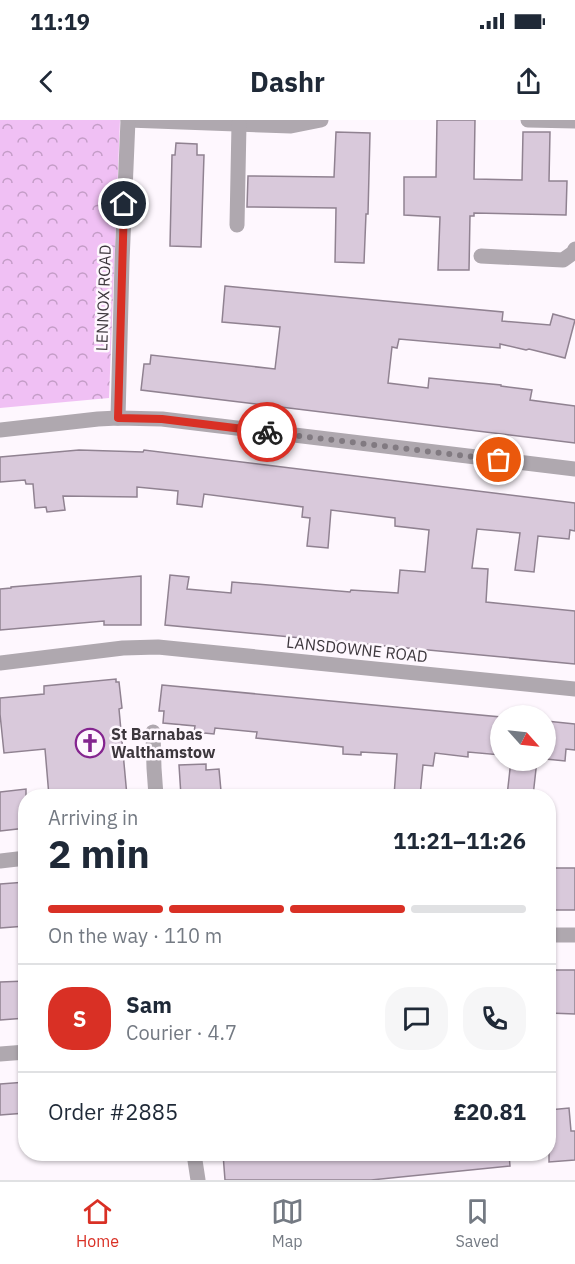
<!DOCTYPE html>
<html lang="en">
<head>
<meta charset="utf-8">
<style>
  :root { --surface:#fff; --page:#f6f6f7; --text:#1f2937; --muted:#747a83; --line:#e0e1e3; --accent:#d93025 }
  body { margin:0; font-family:"IBM Plex Sans",sans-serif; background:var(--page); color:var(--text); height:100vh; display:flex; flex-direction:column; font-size:22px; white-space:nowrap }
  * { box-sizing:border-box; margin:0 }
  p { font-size:20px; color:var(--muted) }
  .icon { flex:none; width:33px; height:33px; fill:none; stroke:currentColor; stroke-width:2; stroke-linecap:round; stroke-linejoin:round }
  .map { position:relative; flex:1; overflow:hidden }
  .drawer { position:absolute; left:18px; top:669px; width:538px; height:372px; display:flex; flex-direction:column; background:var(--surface); border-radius:24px; box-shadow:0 2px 4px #0004 }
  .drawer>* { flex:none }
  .needle { width:39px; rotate:117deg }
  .tools { position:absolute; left:490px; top:585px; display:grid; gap:12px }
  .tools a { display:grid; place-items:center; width:66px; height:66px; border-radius:50%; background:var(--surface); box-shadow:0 2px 4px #0004; font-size:30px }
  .pin { position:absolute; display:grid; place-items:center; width:51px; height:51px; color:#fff; margin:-26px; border:3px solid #fff; border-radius:50%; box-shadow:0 2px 6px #0007 }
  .courier { position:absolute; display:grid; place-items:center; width:60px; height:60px; margin:-30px; border:4px solid #d93025; border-radius:50%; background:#fff; color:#222; box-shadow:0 2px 8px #0007 }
  .headline em { font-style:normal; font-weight:700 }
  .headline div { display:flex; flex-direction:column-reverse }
  .headline { display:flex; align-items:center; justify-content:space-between; height:102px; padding:0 30px }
  h1 { font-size:39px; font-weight:700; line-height:45px }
  .bar { display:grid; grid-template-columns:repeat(4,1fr); gap:9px 6px; align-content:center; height:72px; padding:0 30px }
  .bar i { height:8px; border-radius:4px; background:var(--line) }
  .bar .selected { background:var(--accent) }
  .bar p { grid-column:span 4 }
  .line { display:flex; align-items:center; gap:15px; padding:0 30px; border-top:2px solid var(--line) }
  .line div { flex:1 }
  .round { display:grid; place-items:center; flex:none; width:63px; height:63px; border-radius:24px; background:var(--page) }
  .status { display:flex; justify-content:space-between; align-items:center; height:42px; padding:0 30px; background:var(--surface); direction:ltr }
  .status svg { height:16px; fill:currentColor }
  header { display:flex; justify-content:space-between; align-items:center; height:78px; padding:0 30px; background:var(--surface); font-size:27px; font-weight:700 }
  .dock { display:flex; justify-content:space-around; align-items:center; height:84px; border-top:2px solid var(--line); background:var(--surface); font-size:16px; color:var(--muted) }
  .dock a { display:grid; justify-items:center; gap:3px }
  .dock .selected { color:var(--accent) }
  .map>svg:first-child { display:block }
  .park { fill:url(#park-crowns) }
  .building { fill:#d9c9db; stroke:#908291; stroke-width:1.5 }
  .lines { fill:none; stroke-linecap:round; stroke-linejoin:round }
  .minor { stroke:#afa8af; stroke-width:15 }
  .done { stroke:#817a81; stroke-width:6; stroke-dasharray:0 10.8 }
  .route { stroke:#d93025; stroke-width:8 }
  .labels { text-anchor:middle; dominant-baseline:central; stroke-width:5; stroke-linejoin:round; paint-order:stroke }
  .street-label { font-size:16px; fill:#3d373d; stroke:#fef7fe }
  .poi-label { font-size:16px; font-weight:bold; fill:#3d373d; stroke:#fef7fe; text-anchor:start }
</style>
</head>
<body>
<div class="status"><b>11:19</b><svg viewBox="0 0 49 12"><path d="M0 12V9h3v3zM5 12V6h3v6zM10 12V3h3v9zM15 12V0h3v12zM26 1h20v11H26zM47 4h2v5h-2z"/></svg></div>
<header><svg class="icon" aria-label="back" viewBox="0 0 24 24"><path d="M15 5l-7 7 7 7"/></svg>Dashr<svg class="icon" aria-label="share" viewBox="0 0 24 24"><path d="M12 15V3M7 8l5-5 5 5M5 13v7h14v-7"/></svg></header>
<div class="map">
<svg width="575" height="1060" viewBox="0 0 575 1060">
  <defs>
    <pattern id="park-crowns" width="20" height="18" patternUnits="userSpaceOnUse" patternTransform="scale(1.5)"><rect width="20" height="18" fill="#f0c0f4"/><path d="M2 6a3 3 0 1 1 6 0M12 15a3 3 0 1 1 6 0" fill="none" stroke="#c49dc7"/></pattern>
  </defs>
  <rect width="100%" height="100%" fill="#fef7fe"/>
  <!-- park -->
  <path class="park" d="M 0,0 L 120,0 L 109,278 L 0,288 Z"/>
  <!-- building -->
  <g class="building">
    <path d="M 437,0 L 475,0 L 474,59 L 522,60 L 523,12 L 550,12 L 549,61 L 567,61 L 566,95 L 474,93 L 474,96 L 470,96 L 469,150 L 438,150 L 440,97 L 404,95 L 404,57 L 436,57 Z"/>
    <path d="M 336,12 L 370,13 L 368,94 L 366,94 L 364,143 L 335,142 L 336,88 L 247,87 L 248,56 L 334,57 Z"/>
    <path d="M 176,23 L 197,24 L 197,35 L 204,35 L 201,127 L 170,126 L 172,35 L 175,35 Z"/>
    <path d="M 225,166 L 503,192 L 502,201 L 550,205 L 553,194 L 575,200 L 565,238 L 529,229 L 526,230 L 500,224 L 500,228 L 399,219 L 397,228 L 392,227 L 388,263 L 428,268 L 429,258 L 501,265 L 501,266 L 532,270 L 530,280 L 575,286 L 575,323 L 141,270 L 144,244 L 150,244 L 151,235 L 275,249 L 280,207 L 222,202 Z"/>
    <path d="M 79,330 L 143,332 L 144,330 L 575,383 L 575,411 L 570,410 L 569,419 L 538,416 L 534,452 L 515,450 L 520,413 L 477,409 L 472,448 L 488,449 L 486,482 L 575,491 L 575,544 L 165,505 L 170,455 L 189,457 L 187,469 L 231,473 L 232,462 L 350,472 L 351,470 L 398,473 L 400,450 L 425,452 L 429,410 L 395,406 L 395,398 L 331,390 L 328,428 L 307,426 L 310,398 L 302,397 L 303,387 L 204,374 L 202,387 L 177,384 L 178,371 L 137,367 L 137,377 L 63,376 L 65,390 L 47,392 L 46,387 L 35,388 L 33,364 L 26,364 L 25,360 L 0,362 L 0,337 Z"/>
    <path d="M 141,456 L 141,505 L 104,505 L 104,501 L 0,510 L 0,469 L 11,468 L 11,467 Z"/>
    <path d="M 116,559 L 116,562 L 119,562 L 122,588 L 119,589 L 127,676 L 49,676 L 45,629 L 4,633 L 0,594 L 0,578 L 44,574 L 44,566 Z"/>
    <path d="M 162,565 L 501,597 L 501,635 L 468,632 L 468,637 L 435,633 L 433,646 L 423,645 L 420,676 L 394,676 L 397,634 L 361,632 L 361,635 L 343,634 L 343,627 L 256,618 L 257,612 L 215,608 L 214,614 L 194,612 L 195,606 L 163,603 L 164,591 L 159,591 Z"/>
    <path d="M 546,601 L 575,604 L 575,630 L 566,629 L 565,641 L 546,639 Z"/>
    <path d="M 511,640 L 537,640 L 533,676 L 507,676 Z"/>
    <path d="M 206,644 L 206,650 L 219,649 L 221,671 L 208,672 L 208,676 L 181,676 L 179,645 Z"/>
    <path d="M 26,669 L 26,708 L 0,711 L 0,672 Z"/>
    <rect x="549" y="748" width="26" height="42"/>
    <path d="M 26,762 L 26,806 L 0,808 L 0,764 Z"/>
    <path d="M 549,850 L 575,850 L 575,894 L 549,893 Z"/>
    <path d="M 26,861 L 26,898 L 0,900 L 0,862 Z"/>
    <path d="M 26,962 L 26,993 L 0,995 L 0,964 Z"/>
    <path d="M 569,988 L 571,1011 L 575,1011 L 575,1040 L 549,1042 L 549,990 Z"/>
    <path d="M 223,1034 L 509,1034 L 510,1046 L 371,1060 L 225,1060 Z"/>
  </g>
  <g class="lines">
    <!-- minor -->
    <g class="minor">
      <path d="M 128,0 L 291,6 L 321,0"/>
      <path d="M 528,0 L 575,1"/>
      <path d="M 237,105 L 239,4"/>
      <path d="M 481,136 L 563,140 L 573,133 L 575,129"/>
      <path d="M 118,298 L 122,142 L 128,0"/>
      <path d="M 0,310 L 98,299 L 118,298 L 162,299 L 575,349"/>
      <path d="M 0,543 L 123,528 L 158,527 L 575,569"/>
      <path d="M 153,612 L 154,648 L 156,676"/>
      <path d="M 0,741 L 26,738"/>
      <path d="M 549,815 L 575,815"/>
      <path d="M 0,934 L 26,932"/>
      <path d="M 194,1034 L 198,1060"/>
    </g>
  </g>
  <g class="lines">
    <!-- done -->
    <path class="done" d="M 267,312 L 499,340"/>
    <!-- route -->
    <path class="route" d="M 124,84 L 118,298 L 162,299 L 267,312"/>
  </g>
  <!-- icons -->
  <defs>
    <g id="church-ring" transform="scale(1.5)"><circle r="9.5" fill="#fef7fe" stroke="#84248f" stroke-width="1.5"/><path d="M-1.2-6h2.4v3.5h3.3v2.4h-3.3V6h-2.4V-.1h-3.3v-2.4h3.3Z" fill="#84248f"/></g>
  </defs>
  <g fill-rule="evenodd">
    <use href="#church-ring" x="90" y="623"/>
  </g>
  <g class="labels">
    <!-- street labels -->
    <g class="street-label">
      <text transform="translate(103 178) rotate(-88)">LENNOX ROAD</text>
      <text transform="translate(357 529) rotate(6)">LANSDOWNE ROAD</text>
    </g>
    <!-- poi labels -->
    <g class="poi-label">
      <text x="111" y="614">St Barnabas<tspan x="111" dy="18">Walthamstow</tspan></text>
    </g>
  </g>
</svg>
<div class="tools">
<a><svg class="needle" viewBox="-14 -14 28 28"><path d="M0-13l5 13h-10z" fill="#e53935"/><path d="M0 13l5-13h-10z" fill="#747a83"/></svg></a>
</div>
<div class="pin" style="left:499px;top:340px;background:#ea580c"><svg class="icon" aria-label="bag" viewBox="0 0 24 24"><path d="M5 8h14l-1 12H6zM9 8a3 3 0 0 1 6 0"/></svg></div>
<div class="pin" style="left:124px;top:84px;background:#1f2937"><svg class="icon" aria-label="home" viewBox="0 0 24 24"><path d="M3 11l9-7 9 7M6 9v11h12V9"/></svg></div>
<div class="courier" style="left:267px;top:312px"><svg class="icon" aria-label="bike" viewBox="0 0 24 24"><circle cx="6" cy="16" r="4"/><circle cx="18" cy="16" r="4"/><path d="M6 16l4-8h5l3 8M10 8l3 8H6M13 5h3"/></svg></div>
<section class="drawer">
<div class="headline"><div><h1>2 min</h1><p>Arriving in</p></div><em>11:21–11:26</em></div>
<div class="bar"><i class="selected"></i><i class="selected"></i><i class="selected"></i><i></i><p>On the way · 110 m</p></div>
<div class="line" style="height:108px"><b class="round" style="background:var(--accent);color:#fff">S</b><div><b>Sam</b><p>Courier · 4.7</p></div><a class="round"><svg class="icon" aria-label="chat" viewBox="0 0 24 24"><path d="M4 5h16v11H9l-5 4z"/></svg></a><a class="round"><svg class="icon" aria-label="phone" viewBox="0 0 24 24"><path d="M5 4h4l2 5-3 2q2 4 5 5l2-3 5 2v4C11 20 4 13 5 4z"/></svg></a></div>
<div class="line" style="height:78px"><div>Order #2885</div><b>£20.81</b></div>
</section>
</div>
<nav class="dock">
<a class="selected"><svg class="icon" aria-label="home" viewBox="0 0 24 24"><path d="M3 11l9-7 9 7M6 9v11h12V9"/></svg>Home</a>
<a><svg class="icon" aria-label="map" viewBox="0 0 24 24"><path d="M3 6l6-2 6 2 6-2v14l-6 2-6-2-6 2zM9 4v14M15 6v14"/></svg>Map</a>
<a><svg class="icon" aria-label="saved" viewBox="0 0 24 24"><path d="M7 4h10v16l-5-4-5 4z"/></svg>Saved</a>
</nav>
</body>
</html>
